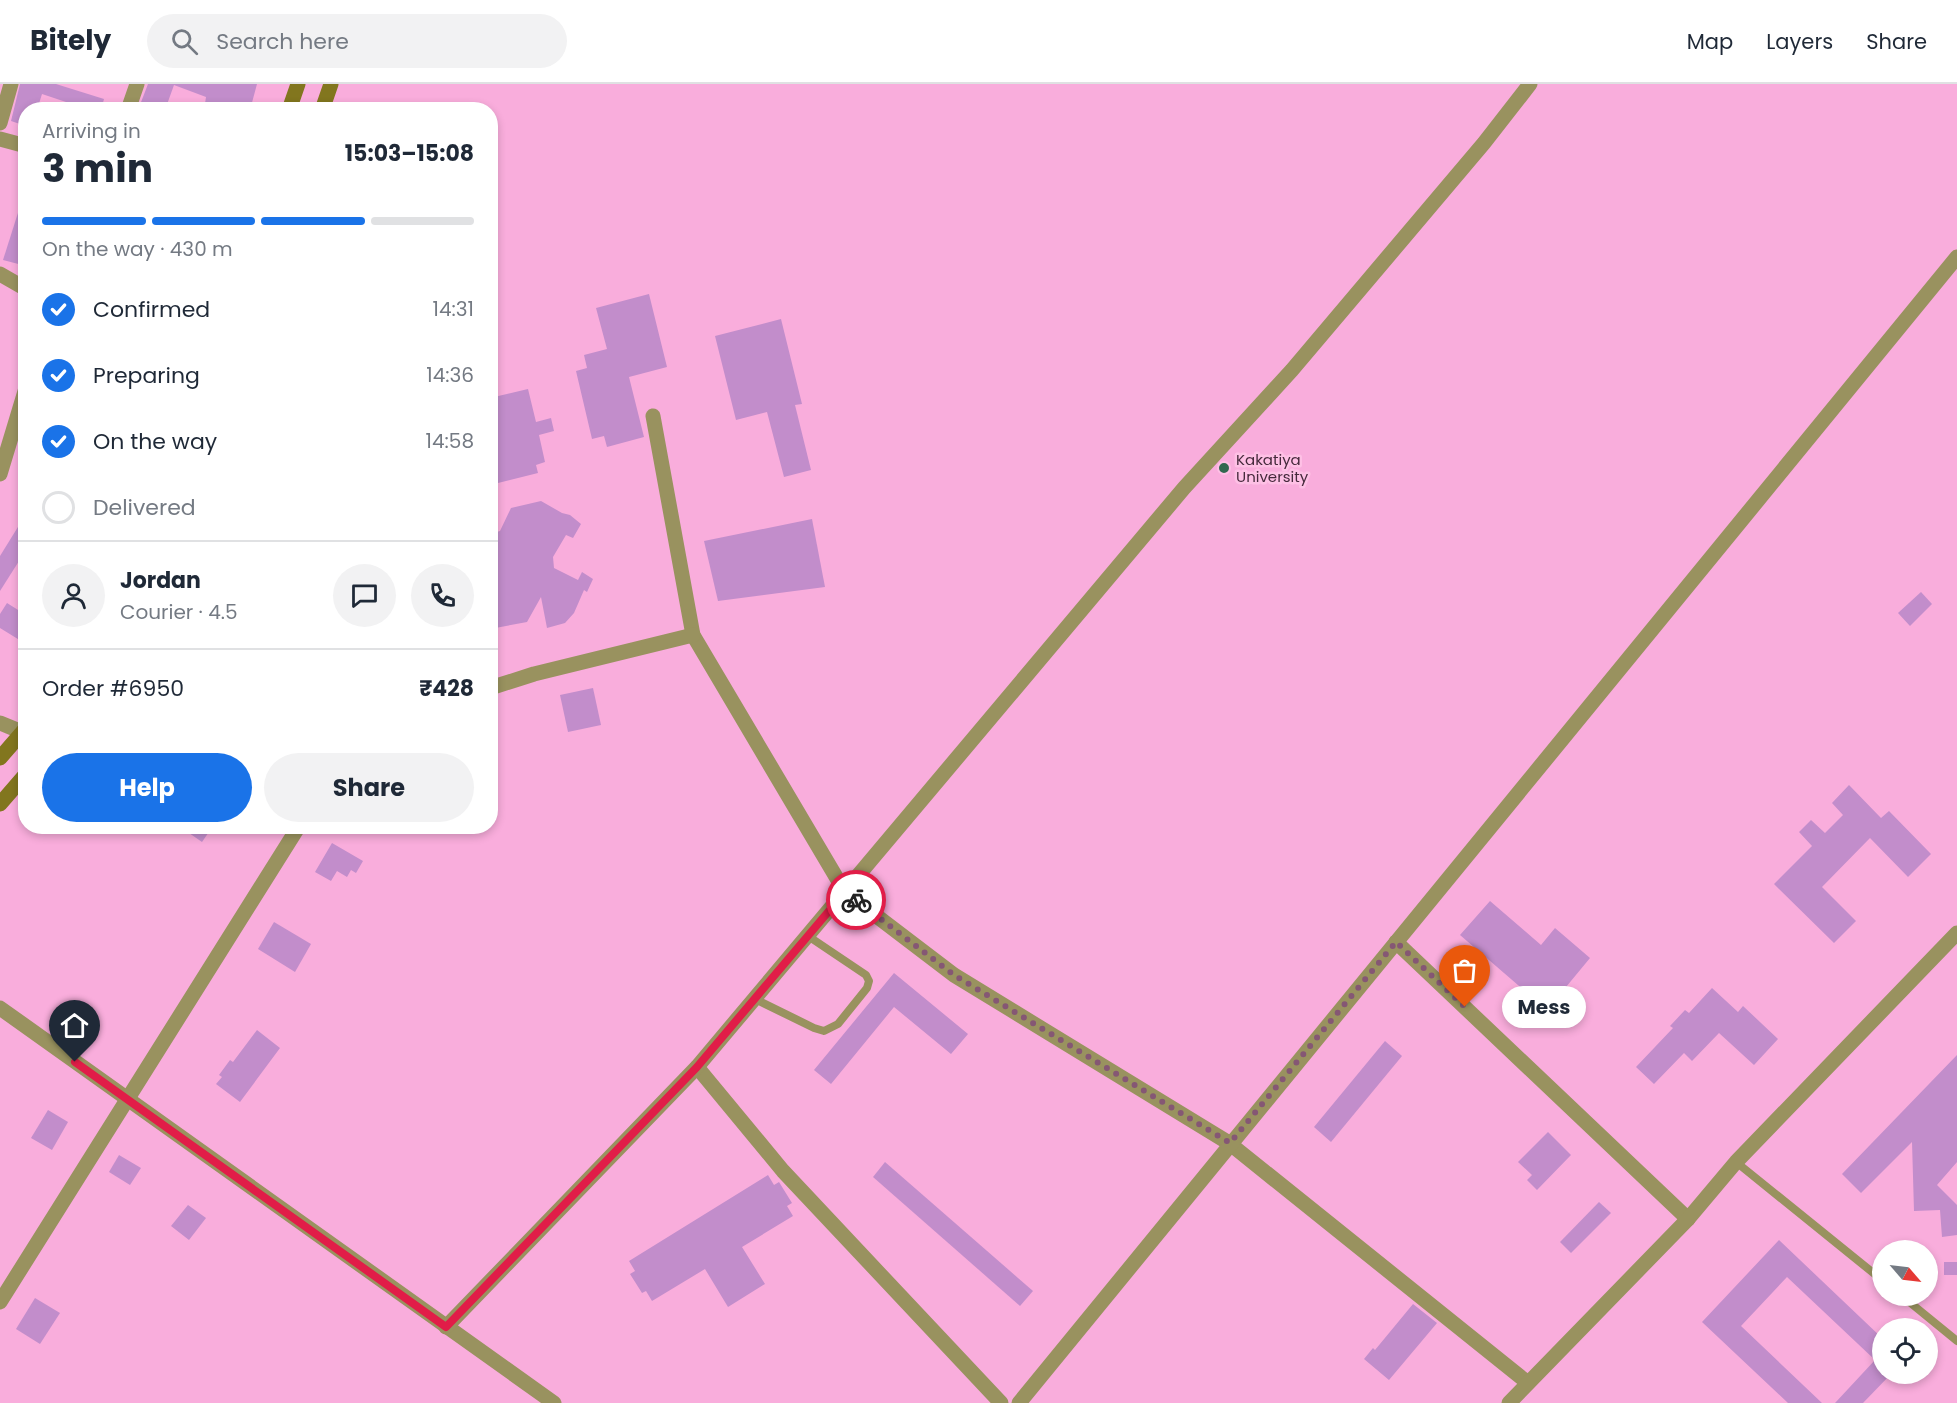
<!DOCTYPE html>
<html lang="en">
<head>
<meta charset="utf-8">
<style>
  :root { --surface:#fff; --page:#f2f2f3; --text:#1f2937; --muted:#747a83; --line:#e0e1e3; --accent:#1a73e8 }
  body { margin:0; font-family:Poppins,sans-serif; background:var(--page); color:var(--text); height:100vh; display:flex; flex-direction:column; font-size:22px; white-space:nowrap }
  * { box-sizing:border-box; margin:0 }
  p { font-size:20px; color:var(--muted) }
  .icon { flex:none; width:33px; height:33px; fill:none; stroke:currentColor; stroke-width:2; stroke-linecap:round; stroke-linejoin:round }
  .map { position:relative; flex:1; overflow:hidden }
  .side { position:absolute; left:18px; top:18px; width:480px; height:732px; display:flex; flex-direction:column; background:var(--surface); border-radius:24px; box-shadow:0 3px 9px #0003 }
  .side>* { flex:none }
  .needle { width:39px; rotate:118deg }
  .buttons { position:absolute; left:1872px; top:1156px; display:grid; gap:12px }
  .buttons a { display:grid; place-items:center; width:66px; height:66px; border-radius:50%; background:var(--surface); box-shadow:0 3px 9px #0003; font-size:30px }
  .pin { position:absolute; display:grid; place-items:center; width:51px; height:51px; color:#fff; margin:-62px -26px; border-radius:50% 50% 50% 0; rotate:-45deg; box-shadow:0 0 6px #0007 }
  .pin .icon { rotate:45deg }
  .courier { position:absolute; display:grid; place-items:center; width:60px; height:60px; margin:-30px; border:4px solid #e11d48; border-radius:50%; background:#fff; color:#222; box-shadow:0 2px 8px #0007 }
  .bubble { position:absolute; height:42px; border-radius:21px; background:var(--surface); box-shadow:0 3px 9px #0003; font-size:20px; font-weight:700; line-height:42px; text-align:center }
  .summary em { font-style:normal; font-weight:700 }
  .summary div { display:flex; flex-direction:column-reverse }
  .summary { display:flex; align-items:center; justify-content:space-between; height:102px; padding:0 24px }
  h1 { font-size:39px; font-weight:700; line-height:45px }
  .bar { display:grid; grid-template-columns:repeat(4,1fr); gap:9px 6px; align-content:center; height:72px; padding:0 24px }
  .bar i { height:8px; border-radius:4px; background:var(--line) }
  .bar .selected { background:var(--accent) }
  .bar p { grid-column:span 4 }
  .line { display:flex; align-items:center; gap:15px; padding:0 24px; border-top:2px solid var(--line) }
  .line div { flex:1 }
  .round { display:grid; place-items:center; flex:none; width:63px; height:63px; border-radius:32px; background:var(--page) }
  ol { padding:0 24px; list-style:none }
  li { display:flex; align-items:center; gap:18px; height:66px }
  li p { margin-inline-start:auto }
  li .icon { padding:6px; border-radius:50%; background:var(--accent); color:#fff; stroke-width:4 }
  li:last-child { color:var(--muted) }
  li i { width:33px; height:33px; border:3px solid var(--line); border-radius:50% }
  .action { display:flex; gap:12px; margin-top:auto; padding:12px 24px }
  .action a { flex:1; height:69px; border-radius:36px; background:var(--accent); color:#fff; font-size:24px; font-weight:700; line-height:69px; text-align:center }
  .action a+a { background:var(--page); color:var(--text) }
  header { display:flex; align-items:center; gap:36px; box-sizing:border-box; height:84px; padding:0 30px; background:var(--surface); border-bottom:2px solid var(--line) }
  header strong { font-size:28px }
  nav { display:flex; gap:33px; margin-inline-start:auto; font-size:21px }
  .search { width:420px; height:54px; background:var(--page); display:flex; align-items:center; gap:15px; box-sizing:border-box; padding:0 21px; border-radius:33px; color:var(--muted); font-size:22px }
  .map>svg:first-child { display:block }
  .building { fill:#c28dcb }
  .lines { fill:none; stroke-linecap:round; stroke-linejoin:round }
  .lane { stroke:#99925f; stroke-width:8 }
  .street { stroke:#99925f; stroke-width:15 }
  .secondary { stroke:#82761e; stroke-width:15 }
  .done { stroke:#855774; stroke-width:6; stroke-dasharray:0 10.8 }
  .route { stroke:#e11d48; stroke-width:8 }
  .poi-dot { fill:#31684f; stroke:#fec0e5; stroke-width:2 }
  .labels { text-anchor:middle; dominant-baseline:central; stroke-width:5; stroke-linejoin:round; paint-order:stroke }
  .poi-label { font-size:15px; fill:#46293c; stroke:#fec0e5; text-anchor:start }
</style>
</head>
<body>
<header>
<strong>Bitely</strong>
<div class="search"><svg class="icon" aria-label="search" viewBox="0 0 24 24"><circle cx="10" cy="10" r="6"/><path d="M15 15l6 6"/></svg>Search here</div>
<nav><a>Map</a><a>Layers</a><a>Share</a></nav>
</header>
<div class="map">
<svg width="1957" height="1319" viewBox="0 0 1957 1319">
  <rect width="100%" height="100%" fill="#f9addc"/>
  <!-- building -->
  <g class="building">
    <path d="M 20,0 L 56,0 L 104,15 L 101,26 L 67,26 L 69,19 L 42,10 L 37,26 L 26,26 L 26,42 L 11,37 Z"/>
    <path d="M 148,0 L 257,0 L 250,26 L 204,26 L 206,13 L 174,1 L 165,26 L 138,26 Z"/>
    <path d="M 23,113 L 26,113 L 26,182 L 3,176 Z"/>
    <path d="M 649,210 L 667,283 L 629,293 L 644,353 L 607,363 L 604,352 L 592,355 L 576,287 L 587,284 L 584,271 L 607,265 L 596,224 Z"/>
    <path d="M 781,235 L 802,320 L 795,321 L 811,386 L 784,393 L 767,328 L 736,336 L 715,252 Z"/>
    <path d="M 528,305 L 536,338 L 551,334 L 554,347 L 539,351 L 545,378 L 536,381 L 538,389 L 498,399 L 496,390 L 490,392 L 490,314 Z"/>
    <path d="M 541,417 L 562,429 L 570,431 L 581,440 L 573,454 L 566,451 L 553,473 L 554,484 L 578,496 L 582,488 L 593,495 L 587,508 L 584,506 L 574,529 L 565,539 L 547,544 L 541,513 L 527,538 L 490,545 L 490,450 L 500,447 L 511,424 Z"/>
    <path d="M 26,430 L 26,466 L 0,507 L 0,472 Z"/>
    <path d="M 812,435 L 825,503 L 718,517 L 704,457 Z"/>
    <path d="M 1921,508 L 1932,520 L 1910,542 L 1898,529 Z"/>
    <path d="M 7,519 L 26,531 L 26,560 L 0,544 L 0,530 Z"/>
    <path d="M 593,604 L 601,641 L 568,648 L 560,611 Z"/>
    <path d="M 1849,701 L 1881,734 L 1889,727 L 1931,770 L 1908,793 L 1870,754 L 1822,803 L 1856,837 L 1834,859 L 1774,800 L 1812,762 L 1799,748 L 1811,736 L 1825,749 L 1843,731 L 1832,719 Z"/>
    <path d="M 179,742 L 213,742 L 202,758 Z"/>
    <path d="M 332,759 L 363,777 L 356,789 L 351,786 L 347,793 L 337,787 L 331,797 L 315,788 Z"/>
    <path d="M 1490,817 L 1541,861 L 1555,844 L 1590,874 L 1547,926 L 1460,851 Z"/>
    <path d="M 274,838 L 311,860 L 295,888 L 258,865 Z"/>
    <path d="M 894,889 L 968,950 L 951,970 L 894,923 L 831,1000 L 814,986 Z"/>
    <path d="M 1712,904 L 1738,928 L 1743,922 L 1778,955 L 1754,981 L 1719,949 L 1692,977 L 1684,969 L 1654,1000 L 1636,983 L 1673,944 L 1670,942 L 1685,926 L 1689,929 Z"/>
    <path d="M 257,946 L 280,964 L 240,1018 L 216,1000 L 222,993 L 219,991 L 230,976 L 233,978 Z"/>
    <path d="M 1385,957 L 1402,972 L 1331,1058 L 1314,1043 Z"/>
    <path d="M 1957,971 L 1957,1078 L 1937,1101 L 1957,1121 L 1957,1151 L 1942,1153 L 1940,1126 L 1914,1127 L 1912,1058 L 1861,1109 L 1842,1090 Z"/>
    <path d="M 48,1026 L 68,1038 L 52,1066 L 31,1054 Z"/>
    <path d="M 1548,1048 L 1571,1071 L 1537,1106 L 1527,1096 L 1532,1091 L 1518,1078 Z"/>
    <path d="M 119,1071 L 141,1084 L 130,1101 L 109,1088 Z"/>
    <path d="M 885,1078 L 1033,1207 L 1020,1222 L 873,1093 Z"/>
    <path d="M 768,1091 L 774,1101 L 779,1098 L 792,1119 L 787,1122 L 793,1132 L 742,1163 L 765,1200 L 728,1223 L 705,1185 L 652,1217 L 646,1207 L 642,1209 L 630,1190 L 635,1187 L 629,1177 Z"/>
    <path d="M 1599,1118 L 1611,1129 L 1571,1169 L 1560,1158 Z"/>
    <path d="M 188,1121 L 206,1134 L 189,1156 L 171,1142 Z"/>
    <path d="M 1779,1156 L 1882,1254 L 1882,1290 L 1891,1290 L 1863,1319 L 1835,1319 L 1875,1276 L 1787,1193 L 1741,1242 L 1822,1319 L 1788,1319 L 1702,1238 Z"/>
    <rect x="1944" y="1178" width="13" height="13"/>
    <path d="M 35,1214 L 60,1229 L 40,1260 L 16,1245 Z"/>
    <path d="M 1413,1220 L 1437,1239 L 1389,1296 L 1364,1275 L 1373,1264 L 1375,1266 Z"/>
  </g>
  <g class="lines">
    <!-- lane -->
    <g class="lane">
      <path d="M 755,915 L 814,944 L 824,947 L 838,940 L 867,904 L 869,897 L 866,891 L 808,852"/>
      <path d="M 1736,1078 L 1882,1196"/>
      <path d="M 1902,1212 L 1957,1257"/>
    </g>
    <!-- street -->
    <g class="street">
      <path d="M 128,26 L 137,0"/>
      <path d="M 0,39 L 11,0"/>
      <path d="M 0,55 L 26,62"/>
      <path d="M 0,190 L 26,205"/>
      <path d="M 653,332 L 693,551 L 845,808 L 954,891 L 1229,1059 L 1528,1299"/>
      <path d="M 0,390 L 26,304"/>
      <path d="M 490,604 L 534,590 L 693,551"/>
      <path d="M 0,639 L 22,648"/>
      <path d="M 1396,858 L 1688,1135"/>
      <path d="M 0,924 L 554,1319"/>
      <path d="M 697,983 L 783,1087 L 1001,1319"/>
      <path d="M 0,1218 L 299,742"/>
      <path d="M 446,1243 L 697,983 L 1184,404 L 1292,286 L 1484,59 L 1530,0"/>
      <path d="M 1019,1319 C 1329,935 1644,555 1957,173"/>
      <path d="M 1509,1319 L 1688,1135 L 1736,1078 L 1957,849"/>
    </g>
    <!-- secondary -->
    <g class="secondary">
      <path d="M 289,26 L 298,0"/>
      <path d="M 322,26 L 331,0"/>
      <path d="M 0,674 L 26,644"/>
      <path d="M 0,720 L 26,690"/>
    </g>
  </g>
  <g class="lines">
    <!-- done -->
    <path class="done" d="M 856,816 L 954,891 L 1230,1059 L 1396,858 L 1465,923"/>
    <!-- route -->
    <path class="route" d="M 75,978 L 446,1243 L 697,983 L 845,808 L 856,816"/>
  </g>
  <!-- markers -->
  <circle class="poi-dot" cx="1224" cy="384" r="6"/>
  <g class="labels">
    <!-- poi labels -->
    <g class="poi-label">
      <text x="1236" y="375">Kakatiya<tspan x="1236" dy="17">University</tspan></text>
    </g>
  </g>
</svg>
<div class="buttons">
<a><svg class="needle" viewBox="-14 -14 28 28"><path d="M0-13l5 13h-10z" fill="#e53935"/><path d="M0 13l5-13h-10z" fill="#747a83"/></svg></a>
<a><svg class="icon" aria-label="locate" viewBox="0 0 24 24"><circle cx="12" cy="12" r="6"/><path d="M12 2v4M12 18v4M2 12h4M18 12h4"/></svg></a>
</div>
<div class="pin" style="left:1465px;top:923px;background:#ea580c"><svg class="icon" aria-label="bag" viewBox="0 0 24 24"><path d="M5 8h14l-1 12H6zM9 8a3 3 0 0 1 6 0"/></svg></div>
<div class="pin" style="left:75px;top:978px;background:#1f2937"><svg class="icon" aria-label="home" viewBox="0 0 24 24"><path d="M3 11l9-7 9 7M6 9v11h12V9"/></svg></div>
<div class="courier" style="left:856px;top:816px"><svg class="icon" aria-label="bike" viewBox="0 0 24 24"><circle cx="6" cy="16" r="4"/><circle cx="18" cy="16" r="4"/><path d="M6 16l4-8h5l3 8M10 8l3 8H6M13 5h3"/></svg></div>
<div class="bubble" style="left:1502px;top:902px;width:84px">Mess</div>
<section class="side">
<div class="summary"><div><h1>3 min</h1><p>Arriving in</p></div><em>15:03–15:08</em></div>
<div class="bar"><i class="selected"></i><i class="selected"></i><i class="selected"></i><i></i><p>On the way · 430 m</p></div>
<ol>
<li><svg class="icon" aria-label="check" viewBox="0 0 24 24"><path d="M5 12l5 5 9-10"/></svg>Confirmed<p>14:31</p></li>
<li><svg class="icon" aria-label="check" viewBox="0 0 24 24"><path d="M5 12l5 5 9-10"/></svg>Preparing<p>14:36</p></li>
<li><svg class="icon" aria-label="check" viewBox="0 0 24 24"><path d="M5 12l5 5 9-10"/></svg>On the way<p>14:58</p></li>
<li><i></i>Delivered</li>
</ol>
<div class="line" style="height:108px"><a class="round"><svg class="icon" aria-label="person" viewBox="0 0 24 24"><circle cx="12" cy="8" r="4"/><path d="M4 21q1-7 8-7t8 7"/></svg></a><div><b>Jordan</b><p>Courier · 4.5</p></div><a class="round"><svg class="icon" aria-label="chat" viewBox="0 0 24 24"><path d="M4 5h16v11H9l-5 4z"/></svg></a><a class="round"><svg class="icon" aria-label="phone" viewBox="0 0 24 24"><path d="M5 4h4l2 5-3 2q2 4 5 5l2-3 5 2v4C11 20 4 13 5 4z"/></svg></a></div>
<div class="line" style="height:78px"><div>Order #6950</div><b>₹428</b></div>
<div class="action"><a>Help</a><a>Share</a></div>
</section>
</div>
</body>
</html>
